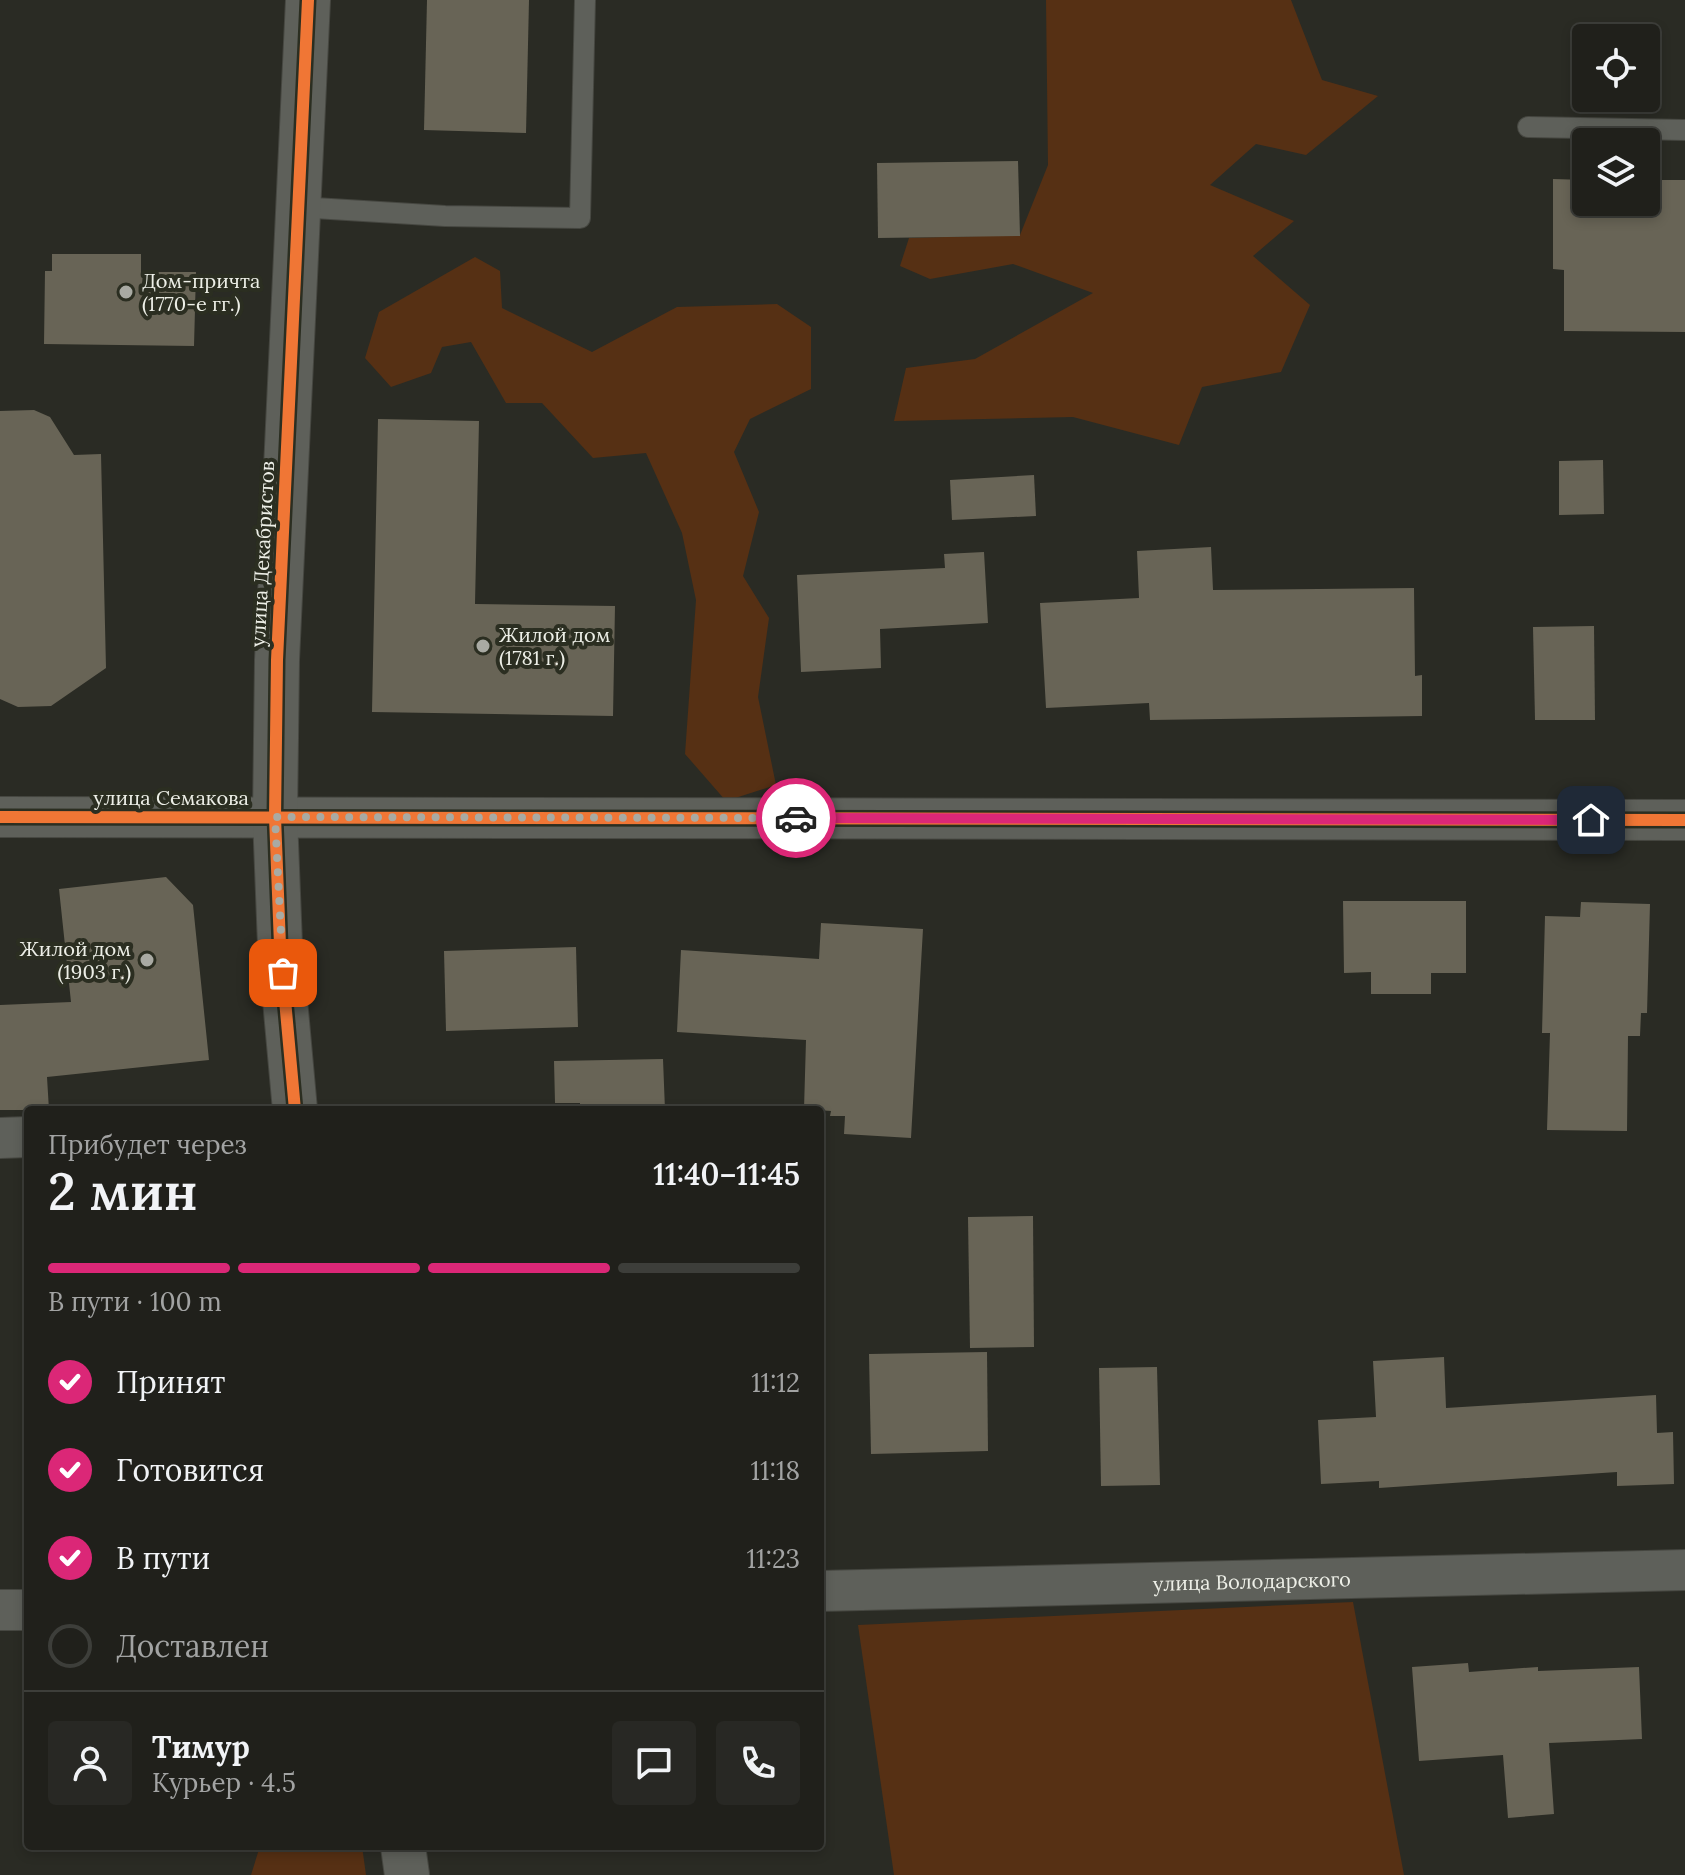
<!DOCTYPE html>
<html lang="ru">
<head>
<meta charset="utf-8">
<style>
  :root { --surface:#20201b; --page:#282824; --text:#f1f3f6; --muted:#a2a3a3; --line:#3d3e3a; --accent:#db2777 }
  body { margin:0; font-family:Lora,serif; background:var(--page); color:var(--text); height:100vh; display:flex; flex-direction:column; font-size:30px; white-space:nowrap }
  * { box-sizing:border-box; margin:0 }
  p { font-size:26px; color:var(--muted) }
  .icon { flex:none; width:44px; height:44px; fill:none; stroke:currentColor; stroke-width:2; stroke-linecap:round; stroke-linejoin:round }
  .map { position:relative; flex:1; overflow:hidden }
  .details { position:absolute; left:24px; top:1106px; width:800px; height:744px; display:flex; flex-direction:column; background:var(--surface); border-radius:8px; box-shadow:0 4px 12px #0003,0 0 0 2px var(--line) }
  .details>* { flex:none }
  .controls { position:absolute; left:1572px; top:24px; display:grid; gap:16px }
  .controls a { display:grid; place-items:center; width:88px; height:88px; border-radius:8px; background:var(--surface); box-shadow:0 4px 12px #0003,0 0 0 2px var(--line); font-size:40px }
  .pin { position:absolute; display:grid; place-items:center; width:68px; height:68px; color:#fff; margin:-34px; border-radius:16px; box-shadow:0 4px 12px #0006 }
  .courier { position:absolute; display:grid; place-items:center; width:80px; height:80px; margin:-40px; border:6px solid #db2777; border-radius:50%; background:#fff; color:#222; box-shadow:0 2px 10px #0007 }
  .head em { font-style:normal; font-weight:600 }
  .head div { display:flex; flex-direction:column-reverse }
  .head { display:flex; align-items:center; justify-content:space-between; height:136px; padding:0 24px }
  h1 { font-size:52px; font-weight:600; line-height:60px }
  .bar { display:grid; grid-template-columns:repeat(4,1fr); gap:12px 8px; align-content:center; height:96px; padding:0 24px }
  .bar i { height:10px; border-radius:6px; background:var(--line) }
  .bar .current { background:var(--accent) }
  .bar p { grid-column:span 4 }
  .line { display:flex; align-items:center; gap:20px; padding:0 24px; border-top:2px solid var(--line) }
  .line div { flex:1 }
  .round { display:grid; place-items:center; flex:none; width:84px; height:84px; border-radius:8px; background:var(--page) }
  ol { padding:0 24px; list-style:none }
  li { display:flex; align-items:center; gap:24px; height:88px }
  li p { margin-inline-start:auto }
  li .icon { padding:8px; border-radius:50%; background:var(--accent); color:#fff; stroke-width:4 }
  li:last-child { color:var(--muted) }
  li i { width:44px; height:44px; border:4px solid var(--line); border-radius:50% }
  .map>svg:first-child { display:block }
  .green { fill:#563014 }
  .building { fill:#686456 }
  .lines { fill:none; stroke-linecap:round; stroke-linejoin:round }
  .service-casing { stroke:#464741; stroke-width:22 }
  .minor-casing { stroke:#464741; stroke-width:42 }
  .tertiary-casing { stroke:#464741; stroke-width:46 }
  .service { stroke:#5e605a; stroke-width:20 }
  .minor { stroke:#5e605a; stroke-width:40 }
  .tertiary { stroke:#5e605a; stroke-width:44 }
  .cycleway-casing { stroke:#2b2e21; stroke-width:17 }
  .cycleway { stroke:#f07635; stroke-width:12 }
  .done { stroke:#a9aaa3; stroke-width:8; stroke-dasharray:0 14.4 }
  .route { stroke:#db2777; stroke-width:10 }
  .poi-dot { fill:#a9aaa3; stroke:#2b2e21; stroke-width:3 }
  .labels { text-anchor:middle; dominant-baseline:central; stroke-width:8; stroke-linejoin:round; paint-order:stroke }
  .poi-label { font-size:20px; fill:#edefe7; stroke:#2b2e21; text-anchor:start }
  .street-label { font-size:20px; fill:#edefe7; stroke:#2b2e21 }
</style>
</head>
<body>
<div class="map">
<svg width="1685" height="1875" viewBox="0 0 1685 1875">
  <rect width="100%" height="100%" fill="#2a2b24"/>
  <!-- green -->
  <g class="green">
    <path d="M 1046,0 L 1291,0 L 1322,80 L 1378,96 L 1306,155 L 1256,144 L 1210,185 L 1294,221 L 1253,256 L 1310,305 L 1281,372 L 1202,387 L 1179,445 L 1073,417 L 894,421 L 906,368 L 975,359 L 1093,293 L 1013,264 L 930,279 L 900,266 L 909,238 L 1020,235 L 1048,165 Z"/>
    <path d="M 475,257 L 500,271 L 502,308 L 592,352 L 677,307 L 777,304 L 811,327 L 811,389 L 750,419 L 734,452 L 759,512 L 743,576 L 769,618 L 758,697 L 776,785 L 726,801 L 685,754 L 696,600 L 682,533 L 646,453 L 593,458 L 542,403 L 506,403 L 471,342 L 442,347 L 431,373 L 391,387 L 365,358 L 379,312 Z"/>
    <path d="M 1353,1602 L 1404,1875 L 894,1875 L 858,1625 Z"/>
    <path d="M 260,1846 L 362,1846 L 366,1875 L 251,1875 Z"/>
  </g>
  <!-- building -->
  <g class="building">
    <path d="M 427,0 L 529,0 L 526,133 L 424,130 Z"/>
    <path d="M 1018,161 L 1020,236 L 878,238 L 877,163 Z"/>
    <path d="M 1553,179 L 1586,180 L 1586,202 L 1646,202 L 1646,180 L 1685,180 L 1685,332 L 1564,331 L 1564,270 L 1553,269 Z"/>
    <path d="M 52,254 L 141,254 L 141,272 L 196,272 L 194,346 L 44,344 L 45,271 L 52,271 Z"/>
    <path d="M 34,410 L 50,417 L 74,455 L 101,454 L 106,668 L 51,706 L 18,707 L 0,699 L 0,411 Z"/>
    <path d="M 378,419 L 479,421 L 475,604 L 615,606 L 613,716 L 372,712 Z"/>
    <path d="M 1603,460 L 1604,514 L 1559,515 L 1559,461 Z"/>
    <path d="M 1034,475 L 1036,516 L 952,520 L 950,480 Z"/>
    <path d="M 1211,547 L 1213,590 L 1414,588 L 1415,676 L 1422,675 L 1422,716 L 1150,720 L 1149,703 L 1046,708 L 1040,603 L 1139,598 L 1137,551 Z"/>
    <path d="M 984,552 L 988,623 L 880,629 L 881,668 L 801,672 L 797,575 L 945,568 L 944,554 Z"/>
    <path d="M 1594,626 L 1595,720 L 1535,720 L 1533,627 Z"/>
    <path d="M 166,877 L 193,905 L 209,1060 L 47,1077 L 49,1110 L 0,1110 L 0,1005 L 71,1002 L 59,889 Z"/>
    <path d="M 1343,901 L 1466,901 L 1466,973 L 1431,973 L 1431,994 L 1371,994 L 1371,972 L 1344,973 Z"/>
    <path d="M 1581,902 L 1650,904 L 1647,1013 L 1641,1013 L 1640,1036 L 1628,1036 L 1627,1131 L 1547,1130 L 1550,1033 L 1542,1033 L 1545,916 L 1580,917 Z"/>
    <path d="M 821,923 L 923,929 L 911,1138 L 844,1134 L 845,1116 L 830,1116 L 831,1111 L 804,1109 L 806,1040 L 677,1032 L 681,950 L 819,959 Z"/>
    <path d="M 576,947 L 578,1027 L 446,1031 L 444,951 Z"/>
    <path d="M 663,1059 L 665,1110 L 580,1110 L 580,1103 L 555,1103 L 554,1061 Z"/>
    <path d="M 1033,1216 L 1034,1347 L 970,1348 L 968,1217 Z"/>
    <path d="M 987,1352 L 988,1451 L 871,1454 L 869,1354 Z"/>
    <path d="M 1444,1357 L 1446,1408 L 1656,1395 L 1657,1433 L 1673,1432 L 1674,1484 L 1617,1486 L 1617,1472 L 1379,1488 L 1379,1481 L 1321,1484 L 1318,1420 L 1376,1417 L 1373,1361 Z"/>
    <path d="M 1157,1367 L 1160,1485 L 1101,1486 L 1099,1368 Z"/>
    <path d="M 1468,1663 L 1469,1672 L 1538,1667 L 1538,1671 L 1639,1667 L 1642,1739 L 1549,1743 L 1554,1814 L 1508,1818 L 1503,1755 L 1419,1761 L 1412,1667 Z"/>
  </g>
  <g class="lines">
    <!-- service casing -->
    <g class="service-casing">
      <g id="service">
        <path d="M 1528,127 L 1685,130"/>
        <path d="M 298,207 L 445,216 L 580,218 L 585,0"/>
      </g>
    </g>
    <!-- minor casing -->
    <g class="minor-casing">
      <g id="minor">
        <path d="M 0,817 L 1685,820"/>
        <path d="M 0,1138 L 28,1137"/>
        <path id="s1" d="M 820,1591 L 1685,1570"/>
        <path d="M 0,1610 L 28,1610"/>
      </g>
    </g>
    <!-- tertiary casing -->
    <g class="tertiary-casing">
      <g id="tertiary">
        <path d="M 295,1110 L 280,945 L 275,817 L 277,660 L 308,0"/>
        <path d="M 403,1846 L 407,1875"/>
      </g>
    </g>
    <!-- service -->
    <use href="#service" class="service"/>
    <!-- minor -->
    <use href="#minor" class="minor"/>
    <!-- tertiary -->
    <use href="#tertiary" class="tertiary"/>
    <!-- cycleway casing -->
    <g class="cycleway-casing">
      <g id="cycleway">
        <path d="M 0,817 L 1685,820"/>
        <path d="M 295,1110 L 280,945 L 275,817 L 277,660 L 308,0"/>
      </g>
    </g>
    <!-- cycleway -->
    <use href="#cycleway" class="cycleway"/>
  </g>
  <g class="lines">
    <!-- done -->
    <path class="done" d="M 283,973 L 275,817 L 796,818"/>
    <!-- route -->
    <path class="route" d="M 796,818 L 1591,820"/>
  </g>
  <!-- markers -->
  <g class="poi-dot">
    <circle cx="126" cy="292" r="8"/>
    <circle cx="483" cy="646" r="8"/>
    <circle cx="147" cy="960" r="8"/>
  </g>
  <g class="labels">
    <!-- poi labels -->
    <g class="poi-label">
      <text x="142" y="280">Дом-причта<tspan x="142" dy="23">(1770-е гг.)</tspan></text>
      <text x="499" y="634">Жилой дом<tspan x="499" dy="23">(1781 г.)</tspan></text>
      <text x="131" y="948" text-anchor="end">Жилой дом<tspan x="131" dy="23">(1903 г.)</tspan></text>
    </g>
    <!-- street labels -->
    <g class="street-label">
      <text transform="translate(262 554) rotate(-87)">улица Декабристов</text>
      <text x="171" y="797">улица Семакова</text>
      <text stroke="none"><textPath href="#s1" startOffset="432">улица Володарского</textPath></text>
    </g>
  </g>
</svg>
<div class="controls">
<a><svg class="icon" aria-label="locate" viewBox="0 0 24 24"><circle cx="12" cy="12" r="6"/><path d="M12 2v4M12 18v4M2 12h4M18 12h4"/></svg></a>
<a><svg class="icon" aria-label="layers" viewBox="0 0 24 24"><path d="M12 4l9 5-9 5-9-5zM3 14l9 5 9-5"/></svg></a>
</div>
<div class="pin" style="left:283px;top:973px;background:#ea580c"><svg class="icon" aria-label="bag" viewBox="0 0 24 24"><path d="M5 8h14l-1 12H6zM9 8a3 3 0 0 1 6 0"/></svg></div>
<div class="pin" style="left:1591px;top:820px;background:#1f2937"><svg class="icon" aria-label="home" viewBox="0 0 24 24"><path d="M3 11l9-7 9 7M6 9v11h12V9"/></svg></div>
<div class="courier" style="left:796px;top:818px"><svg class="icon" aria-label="car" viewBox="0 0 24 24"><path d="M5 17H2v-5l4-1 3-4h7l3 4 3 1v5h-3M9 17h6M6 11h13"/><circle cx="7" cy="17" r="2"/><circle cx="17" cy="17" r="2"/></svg></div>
<section class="details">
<div class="head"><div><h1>2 мин</h1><p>Прибудет через</p></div><em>11:40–11:45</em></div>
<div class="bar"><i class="current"></i><i class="current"></i><i class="current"></i><i></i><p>В пути · 100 m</p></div>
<ol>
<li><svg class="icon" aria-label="check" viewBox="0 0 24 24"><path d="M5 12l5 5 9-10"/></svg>Принят<p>11:12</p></li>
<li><svg class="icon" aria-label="check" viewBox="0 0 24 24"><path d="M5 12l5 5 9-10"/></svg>Готовится<p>11:18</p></li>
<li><svg class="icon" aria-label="check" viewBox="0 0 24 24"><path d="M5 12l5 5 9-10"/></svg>В пути<p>11:23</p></li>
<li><i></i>Доставлен</li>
</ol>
<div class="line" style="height:144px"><a class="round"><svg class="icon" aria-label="person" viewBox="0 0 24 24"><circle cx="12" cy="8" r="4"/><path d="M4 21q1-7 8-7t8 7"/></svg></a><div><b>Тимур</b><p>Курьер · 4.5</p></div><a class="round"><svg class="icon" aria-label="chat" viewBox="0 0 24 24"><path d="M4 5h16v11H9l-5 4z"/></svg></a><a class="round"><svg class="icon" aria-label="phone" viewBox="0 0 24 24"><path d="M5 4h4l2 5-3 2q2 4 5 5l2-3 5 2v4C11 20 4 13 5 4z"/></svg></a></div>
</section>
</div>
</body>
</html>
